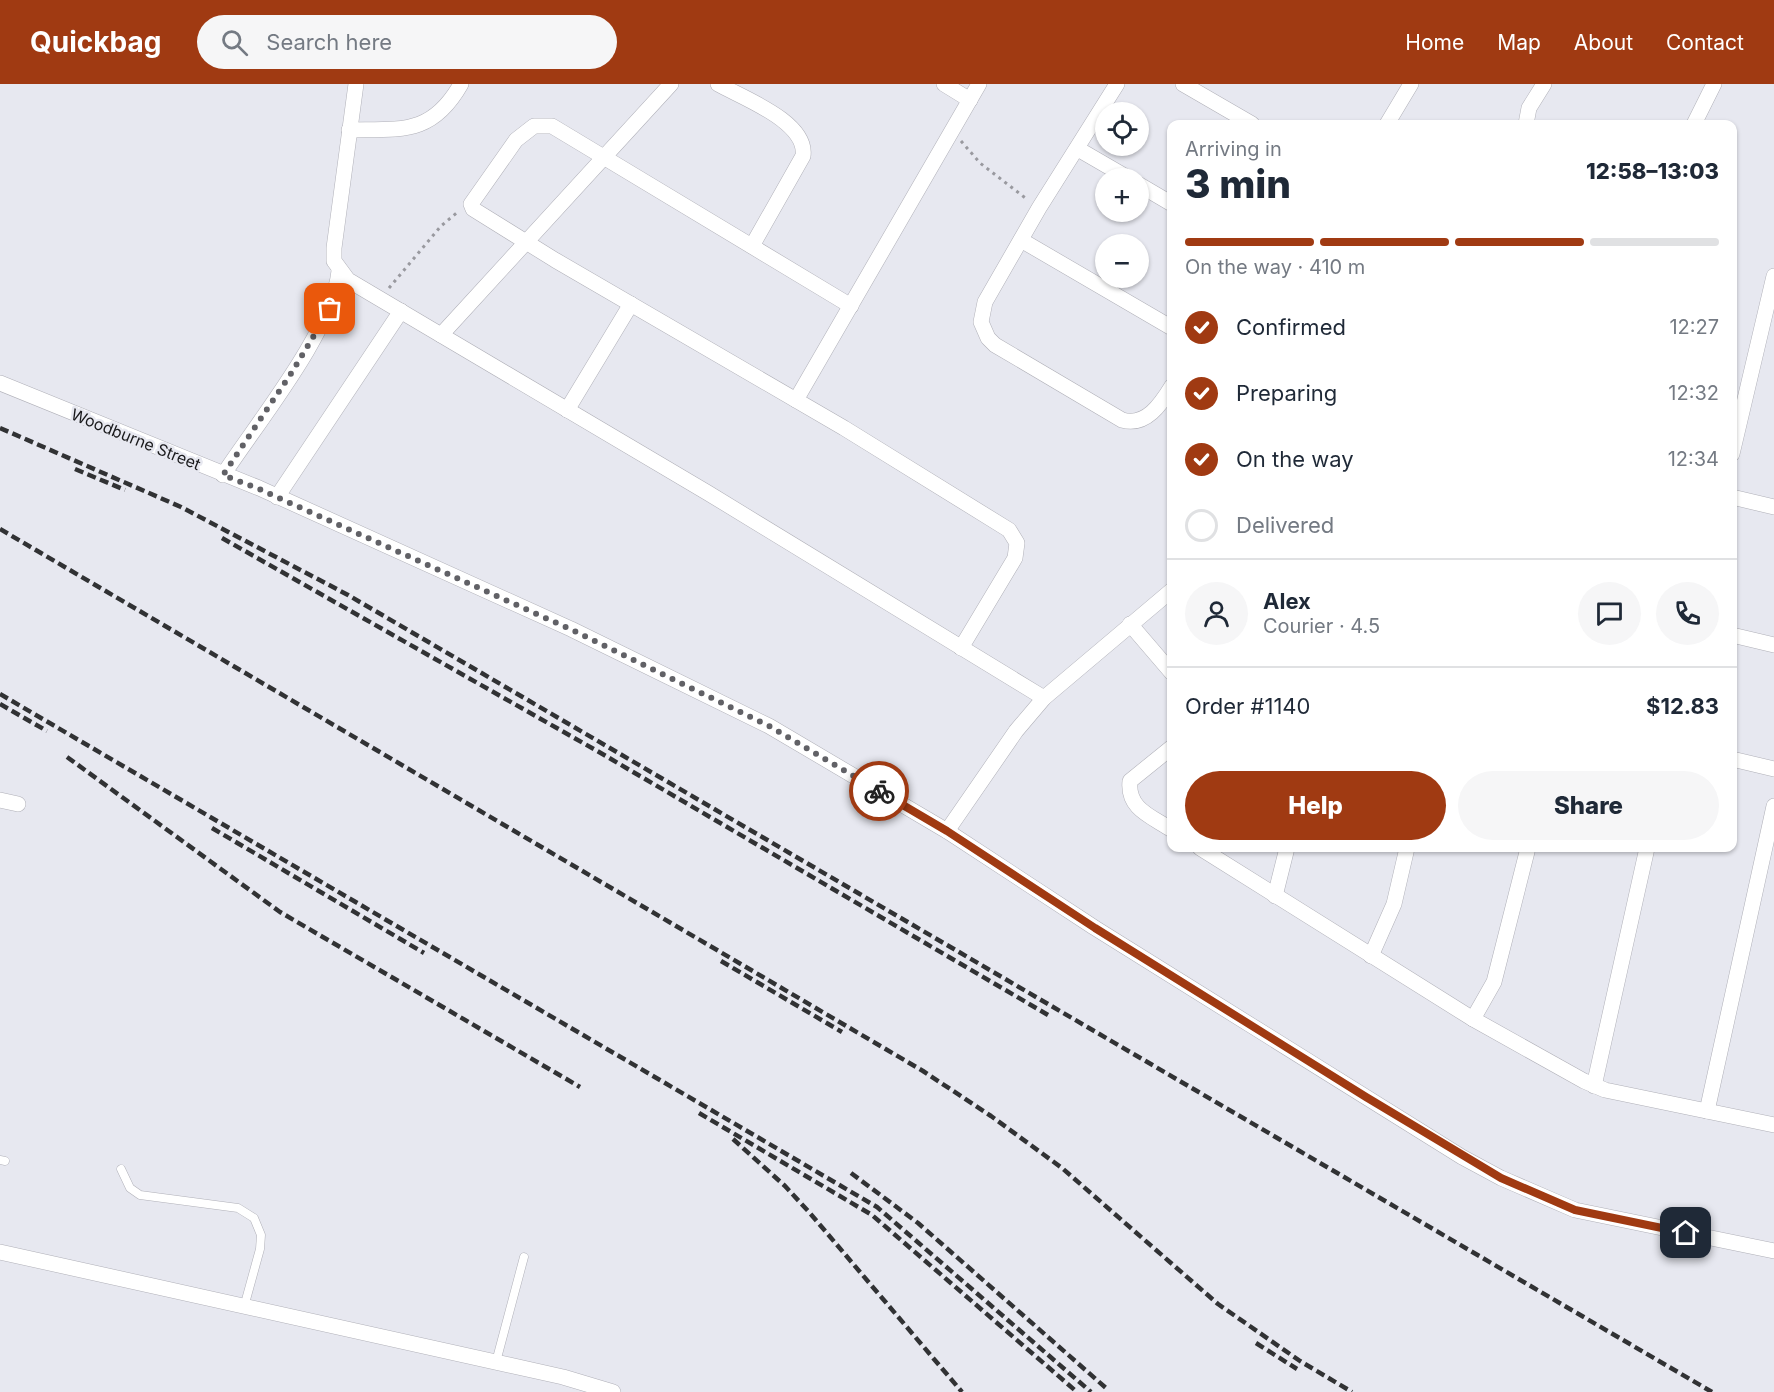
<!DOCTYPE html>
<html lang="en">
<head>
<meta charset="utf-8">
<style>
  :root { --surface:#fff; --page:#f6f6f7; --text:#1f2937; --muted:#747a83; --line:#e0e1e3; --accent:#a03a12 }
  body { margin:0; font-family:Inter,sans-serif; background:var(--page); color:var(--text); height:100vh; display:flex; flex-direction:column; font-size:22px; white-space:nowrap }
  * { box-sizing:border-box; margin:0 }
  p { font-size:20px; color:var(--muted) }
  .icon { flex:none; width:33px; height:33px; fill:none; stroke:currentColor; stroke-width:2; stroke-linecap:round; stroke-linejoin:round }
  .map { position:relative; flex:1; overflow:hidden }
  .drawer { position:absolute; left:1167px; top:36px; width:570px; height:732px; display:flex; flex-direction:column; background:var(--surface); border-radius:12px; box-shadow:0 2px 4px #0004 }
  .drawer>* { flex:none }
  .tools { position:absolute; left:1095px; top:18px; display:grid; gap:12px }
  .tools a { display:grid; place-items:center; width:54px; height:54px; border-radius:50%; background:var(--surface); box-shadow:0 2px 4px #0004; font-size:30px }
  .pin { position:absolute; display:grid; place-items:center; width:51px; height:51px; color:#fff; margin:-26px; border-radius:12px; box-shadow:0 3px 9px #0006 }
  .courier { position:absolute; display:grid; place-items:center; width:60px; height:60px; margin:-30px; border:4px solid #a03a12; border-radius:50%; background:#fff; color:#222; box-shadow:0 2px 8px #0007 }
  .overview em { font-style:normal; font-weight:800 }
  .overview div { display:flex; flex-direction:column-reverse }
  .overview { display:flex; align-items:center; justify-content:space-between; height:102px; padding:0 18px }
  h1 { font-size:39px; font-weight:800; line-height:45px }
  .bar { display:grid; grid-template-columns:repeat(4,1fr); gap:9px 6px; align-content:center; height:72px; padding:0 18px }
  .bar i { height:8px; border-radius:4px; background:var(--line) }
  .bar .selected { background:var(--accent) }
  .bar p { grid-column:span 4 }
  .line { display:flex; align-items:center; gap:15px; padding:0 18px; border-top:2px solid var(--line) }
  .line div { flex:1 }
  .round { display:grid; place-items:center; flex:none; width:63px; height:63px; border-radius:32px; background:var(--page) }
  ol { padding:0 18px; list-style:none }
  li { display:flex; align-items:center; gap:18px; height:66px }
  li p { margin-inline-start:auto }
  li .icon { padding:6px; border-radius:50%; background:var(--accent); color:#fff; stroke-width:4 }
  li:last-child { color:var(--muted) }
  li i { width:33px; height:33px; border:3px solid var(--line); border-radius:50% }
  .action { display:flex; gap:12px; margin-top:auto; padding:12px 18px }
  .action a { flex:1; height:69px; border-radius:36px; background:var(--accent); color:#fff; font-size:24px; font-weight:800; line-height:69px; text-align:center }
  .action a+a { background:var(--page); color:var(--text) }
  header { display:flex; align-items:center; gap:36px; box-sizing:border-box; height:84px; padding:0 30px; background:var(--accent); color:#fff }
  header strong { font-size:28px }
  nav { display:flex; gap:33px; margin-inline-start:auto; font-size:21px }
  .search { width:420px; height:54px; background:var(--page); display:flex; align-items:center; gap:15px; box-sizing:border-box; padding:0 21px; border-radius:33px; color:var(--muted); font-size:22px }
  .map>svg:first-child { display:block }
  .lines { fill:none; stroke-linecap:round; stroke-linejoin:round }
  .lane-casing { stroke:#b0b0b8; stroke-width:9 }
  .street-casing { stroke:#b0b0b8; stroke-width:16 }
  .path { stroke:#99999f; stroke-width:3; stroke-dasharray:3 4.5; stroke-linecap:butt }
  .lane { stroke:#fff; stroke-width:8 }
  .street { stroke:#fff; stroke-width:15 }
  .rail { stroke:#313234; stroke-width:4.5; stroke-dasharray:9 4.5; stroke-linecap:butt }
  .done { stroke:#616166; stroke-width:6; stroke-dasharray:0 10.8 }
  .route { stroke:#a03a12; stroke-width:8 }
  .labels { text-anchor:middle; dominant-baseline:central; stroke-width:5; stroke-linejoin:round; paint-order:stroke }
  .street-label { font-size:16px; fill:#19191b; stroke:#e7e8f0 }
</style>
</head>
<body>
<header>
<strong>Quickbag</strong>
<div class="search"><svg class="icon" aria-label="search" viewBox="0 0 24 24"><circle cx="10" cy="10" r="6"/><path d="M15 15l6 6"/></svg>Search here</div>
<nav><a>Home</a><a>Map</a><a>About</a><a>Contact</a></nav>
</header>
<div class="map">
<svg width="1774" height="1308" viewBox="0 0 1774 1308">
  <rect width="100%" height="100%" fill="#e7e8f0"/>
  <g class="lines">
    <!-- lane casing -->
    <g class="lane-casing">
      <g id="lane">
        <path d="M 0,1076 L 5,1077"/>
        <path d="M 121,1085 L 130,1104 L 140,1111 L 238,1124 L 254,1134 L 261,1151 L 260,1165 L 244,1223"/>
        <path d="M 496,1278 L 524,1173"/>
      </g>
    </g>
    <!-- street casing -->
    <g class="street-casing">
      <g id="street">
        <path d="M 356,0 L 334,164 L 334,177 L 348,196 L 708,409 L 1044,614"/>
        <path d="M 718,0 C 743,14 808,38 803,72 L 752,162"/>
        <path d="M 944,0 L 970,16"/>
        <path d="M 1117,0 L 1039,124 L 985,218 L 981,238 L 988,254 L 995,261 L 1122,336 C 1146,343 1161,320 1172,302"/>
        <path d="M 1183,0 L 1252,40"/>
        <path d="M 1387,40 L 1411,0"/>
        <path d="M 1526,40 L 1529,24 L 1544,0"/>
        <path d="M 1694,40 L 1714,0"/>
        <path d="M 349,46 C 402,45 432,51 461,0"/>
        <path d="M 1078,65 L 1128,94"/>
        <path d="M 1138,100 L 1172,120"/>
        <path d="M 1021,156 L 1172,244"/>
        <path d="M 851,222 L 552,42 L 534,42 L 516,56 L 471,120 L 473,125 L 555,176 L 844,344 L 1009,446 L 1017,459 L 1015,474 L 961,564"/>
        <path d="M 441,251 L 671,0"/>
        <path d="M 0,299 L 259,404 L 571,545 L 769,642 L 947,747 L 1095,844 L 1462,1073 L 1501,1094 L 1575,1126 L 1774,1167"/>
        <path d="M 796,316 L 979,0"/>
        <path d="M 567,326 L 631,220"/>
        <path d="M 1732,370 L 1774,192"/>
        <path d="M 223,391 C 257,339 333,246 339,187"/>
        <path d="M 277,413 L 401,227"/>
        <path d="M 1732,413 L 1774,423"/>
        <path d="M 1130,540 L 1172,589"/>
        <path d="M 1732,551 L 1774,561"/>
        <path d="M 1172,663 L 1130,697 C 1127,725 1151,732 1172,746"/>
        <path d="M 1732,675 L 1774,685"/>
        <path d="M 0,716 L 18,720"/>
        <path d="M 947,747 L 1016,647 L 1044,614 L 1172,506"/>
        <path d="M 1200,764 L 1473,935 L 1584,997 L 1605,1006 L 1774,1041"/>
        <path d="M 1275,812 L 1287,764"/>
        <path d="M 1371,872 L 1394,820 L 1407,764"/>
        <path d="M 1473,935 L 1494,898 L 1528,764"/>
        <path d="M 1594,1002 L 1647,764"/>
        <path d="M 1707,1027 L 1774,722"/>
        <path d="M 0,1168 L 563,1293 L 613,1308"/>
      </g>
    </g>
    <!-- path -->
    <g class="path">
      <path d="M 961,57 L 980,79 L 1028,116"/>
      <path d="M 389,204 L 441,142 L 459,127"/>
    </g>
    <!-- lane -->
    <use href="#lane" class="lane"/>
    <!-- street -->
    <use href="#street" class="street"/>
    <!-- rail -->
    <g class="rail">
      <path d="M 0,344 L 181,423 L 348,511 L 1712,1308"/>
      <path d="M 75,385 L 125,406"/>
      <path d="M 0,445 L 923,987 L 991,1032 L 1062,1084 L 1218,1220 L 1300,1277 L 1352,1308"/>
      <path d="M 222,454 L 599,668 L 1048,931"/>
      <path d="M 0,610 L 877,1123 L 1091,1308"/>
      <path d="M 0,620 L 47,647"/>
      <path d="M 67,673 L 280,828 L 580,1003"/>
      <path d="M 212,744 L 424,869"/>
      <path d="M 721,877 L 842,948"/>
      <path d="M 699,1029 L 872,1131 L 1077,1308"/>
      <path d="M 733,1055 L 785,1102 L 809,1128 L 962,1308"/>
      <path d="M 851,1089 L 918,1139 L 1106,1304"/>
      <path d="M 1256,1259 L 1297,1285"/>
    </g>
  </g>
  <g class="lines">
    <!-- done -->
    <path class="done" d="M 330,225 L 292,288 L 223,391 L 259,405 L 570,545 L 769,642 L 879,707"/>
    <!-- route -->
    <path class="route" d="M 879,707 L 947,747 L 1095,844 L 1366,1013 L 1501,1094 L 1575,1126 L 1686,1149"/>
  </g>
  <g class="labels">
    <!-- street labels -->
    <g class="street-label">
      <text transform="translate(136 355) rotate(22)">Woodburne Street</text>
    </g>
  </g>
</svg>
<div class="tools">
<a><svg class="icon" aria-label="locate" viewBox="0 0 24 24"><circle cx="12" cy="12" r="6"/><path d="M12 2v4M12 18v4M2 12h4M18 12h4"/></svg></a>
<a>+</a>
<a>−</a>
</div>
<div class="pin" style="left:330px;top:225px;background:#ea580c"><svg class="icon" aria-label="bag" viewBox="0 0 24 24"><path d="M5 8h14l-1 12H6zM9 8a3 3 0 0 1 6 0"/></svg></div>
<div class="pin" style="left:1686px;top:1149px;background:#1f2937"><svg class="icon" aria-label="home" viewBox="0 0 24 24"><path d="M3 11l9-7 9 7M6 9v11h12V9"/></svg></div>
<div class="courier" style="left:879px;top:707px"><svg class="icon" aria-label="bike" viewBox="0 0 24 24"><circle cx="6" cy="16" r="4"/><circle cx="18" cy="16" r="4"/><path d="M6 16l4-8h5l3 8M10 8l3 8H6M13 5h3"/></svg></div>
<section class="drawer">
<div class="overview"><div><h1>3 min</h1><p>Arriving in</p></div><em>12:58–13:03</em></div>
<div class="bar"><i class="selected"></i><i class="selected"></i><i class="selected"></i><i></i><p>On the way · 410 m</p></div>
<ol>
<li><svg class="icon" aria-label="check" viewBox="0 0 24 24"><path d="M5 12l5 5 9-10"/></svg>Confirmed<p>12:27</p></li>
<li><svg class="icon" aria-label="check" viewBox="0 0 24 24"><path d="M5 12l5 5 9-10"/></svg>Preparing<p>12:32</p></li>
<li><svg class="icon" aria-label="check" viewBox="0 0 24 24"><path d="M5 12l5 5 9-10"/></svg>On the way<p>12:34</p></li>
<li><i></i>Delivered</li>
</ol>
<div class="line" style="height:108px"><a class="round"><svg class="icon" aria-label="person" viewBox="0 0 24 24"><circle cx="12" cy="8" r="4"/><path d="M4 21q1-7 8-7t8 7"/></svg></a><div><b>Alex</b><p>Courier · 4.5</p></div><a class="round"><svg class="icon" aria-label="chat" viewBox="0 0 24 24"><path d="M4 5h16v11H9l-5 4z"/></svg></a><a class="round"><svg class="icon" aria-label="phone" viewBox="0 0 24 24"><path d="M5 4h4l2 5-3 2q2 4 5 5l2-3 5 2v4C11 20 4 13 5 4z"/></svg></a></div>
<div class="line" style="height:78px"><div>Order #1140</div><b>$12.83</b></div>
<div class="action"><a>Help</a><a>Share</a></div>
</section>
</div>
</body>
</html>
